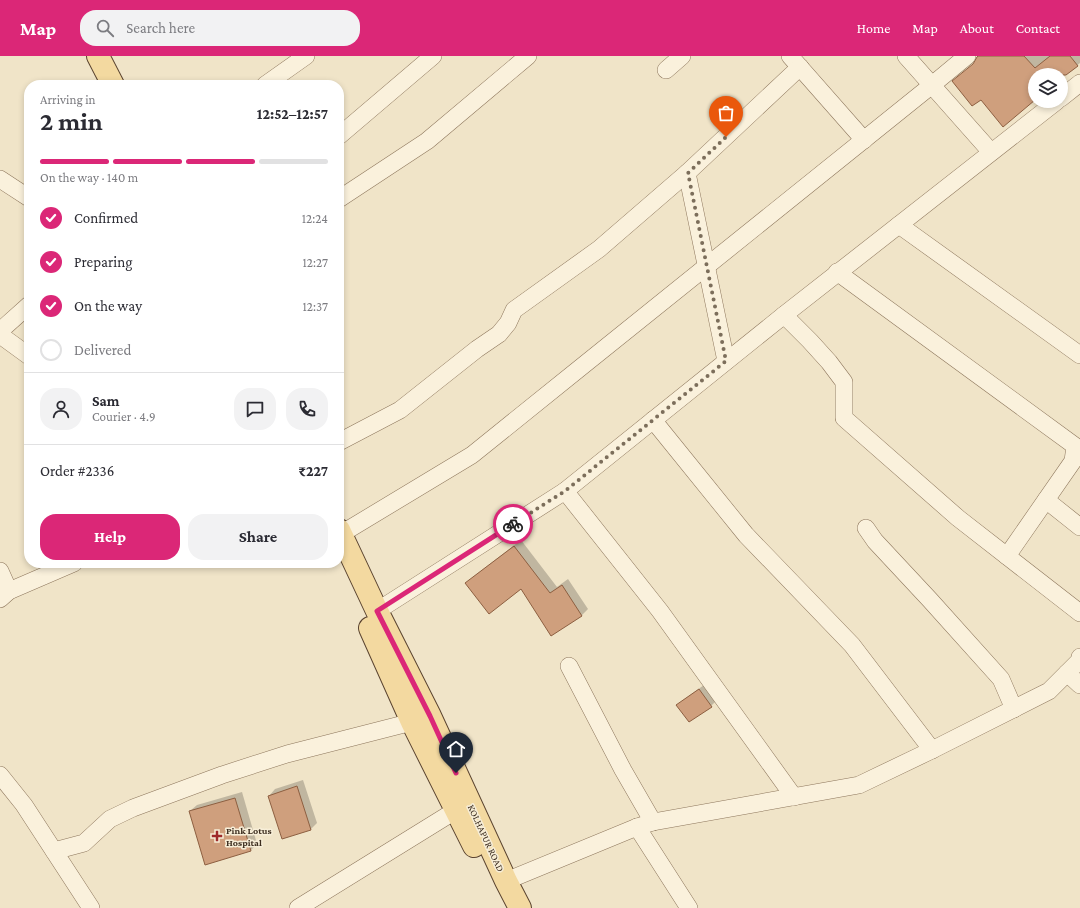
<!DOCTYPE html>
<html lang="en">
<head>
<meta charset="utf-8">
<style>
  :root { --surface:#fff; --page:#f2f2f3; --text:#2b2b33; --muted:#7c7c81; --line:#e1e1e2; --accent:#db2777 }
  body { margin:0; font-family:"Crimson Pro",serif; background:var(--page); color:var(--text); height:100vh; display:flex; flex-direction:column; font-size:15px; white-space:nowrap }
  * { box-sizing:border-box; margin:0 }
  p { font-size:13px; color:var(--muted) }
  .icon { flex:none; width:22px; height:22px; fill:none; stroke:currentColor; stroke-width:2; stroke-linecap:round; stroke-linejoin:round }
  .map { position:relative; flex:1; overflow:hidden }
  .sheet { position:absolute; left:24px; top:24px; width:320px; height:488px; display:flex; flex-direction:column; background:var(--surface); border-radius:16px; box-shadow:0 2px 6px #0003 }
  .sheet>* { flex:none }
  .tools { position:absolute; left:1028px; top:12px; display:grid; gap:8px }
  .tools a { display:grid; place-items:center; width:40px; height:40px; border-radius:50%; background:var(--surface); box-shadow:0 2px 6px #0003; font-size:20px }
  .pin { position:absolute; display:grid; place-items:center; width:34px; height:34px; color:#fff; margin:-41px -17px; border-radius:50% 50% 50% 0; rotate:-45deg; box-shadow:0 0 4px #0007 }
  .pin .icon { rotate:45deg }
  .courier { position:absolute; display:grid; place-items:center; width:40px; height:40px; margin:-20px; border:3px solid #db2777; border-radius:50%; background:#fff; color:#222; box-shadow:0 1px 5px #0007 }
  .overview em { font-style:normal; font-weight:700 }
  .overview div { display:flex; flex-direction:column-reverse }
  .overview { display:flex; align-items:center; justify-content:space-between; height:68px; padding:0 16px }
  h1 { font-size:26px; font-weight:700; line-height:30px }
  .bar { display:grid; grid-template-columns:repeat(4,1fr); gap:6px 4px; align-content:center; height:48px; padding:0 16px }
  .bar i { height:5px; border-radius:3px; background:var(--line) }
  .bar .selected { background:var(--accent) }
  .bar p { grid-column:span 4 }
  .line { display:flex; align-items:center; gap:10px; padding:0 16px; border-top:1px solid var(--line) }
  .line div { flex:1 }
  .round { display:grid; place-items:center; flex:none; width:42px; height:42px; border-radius:16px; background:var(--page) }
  ol { padding:0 16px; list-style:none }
  li { display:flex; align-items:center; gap:12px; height:44px }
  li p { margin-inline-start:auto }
  li .icon { padding:4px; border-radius:50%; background:var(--accent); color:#fff; stroke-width:4 }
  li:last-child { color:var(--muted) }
  li i { width:22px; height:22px; border:2px solid var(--line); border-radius:50% }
  .primary-button { display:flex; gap:8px; margin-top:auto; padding:8px 16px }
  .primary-button a { flex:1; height:46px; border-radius:16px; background:var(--accent); color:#fff; font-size:16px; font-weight:700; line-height:46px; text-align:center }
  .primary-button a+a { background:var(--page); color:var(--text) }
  header { display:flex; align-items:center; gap:24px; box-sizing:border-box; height:56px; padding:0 20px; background:var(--accent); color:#fff }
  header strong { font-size:19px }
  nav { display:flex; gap:22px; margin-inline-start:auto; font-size:14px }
  .search { width:280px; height:36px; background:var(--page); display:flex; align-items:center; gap:10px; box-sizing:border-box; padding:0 14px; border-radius:16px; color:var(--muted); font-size:15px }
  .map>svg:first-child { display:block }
  .shadow { fill:#0003 }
  .building { fill:#cf9f7d; stroke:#8d5f41 }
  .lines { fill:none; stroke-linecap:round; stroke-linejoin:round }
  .minor-casing { stroke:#8d765c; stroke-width:18 }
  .primary-casing { stroke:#5b4430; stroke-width:24 }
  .minor { stroke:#faf1dc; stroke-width:17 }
  .primary { stroke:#f3d9a0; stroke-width:22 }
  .done { stroke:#7c6e5b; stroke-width:4; stroke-dasharray:0 7.2 }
  .route { stroke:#db2777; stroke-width:5 }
  .poi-dot { fill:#9e2a2b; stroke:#f7eed8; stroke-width:1.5 }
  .labels { text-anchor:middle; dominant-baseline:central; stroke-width:3; stroke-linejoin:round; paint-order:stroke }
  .poi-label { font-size:10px; font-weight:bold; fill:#3d2e20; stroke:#f7eed8; text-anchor:start }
  .street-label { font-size:10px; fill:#3d2e20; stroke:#f7eed8 }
</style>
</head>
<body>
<header>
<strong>Map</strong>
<div class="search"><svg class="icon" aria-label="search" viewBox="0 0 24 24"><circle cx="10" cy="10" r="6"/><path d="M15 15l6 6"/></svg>Search here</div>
<nav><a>Home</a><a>Map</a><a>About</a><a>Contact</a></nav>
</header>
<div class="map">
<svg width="1080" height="852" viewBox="0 0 1080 852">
  <rect width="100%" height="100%" fill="#f0e4c8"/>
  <!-- shadow -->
  <g class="shadow">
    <path d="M 979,0 L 1080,0 L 1080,7 L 1061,22 L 1061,19 L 1035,19 L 1035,42 L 975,7 Z"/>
    <path d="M 521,484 L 557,531 L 568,523 L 588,553 L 581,560 L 522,532 L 466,527 L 473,521 Z"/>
    <path d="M 704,629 L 715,646 L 711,650 L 678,649 L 682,645 Z"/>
    <path d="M 303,724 L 317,767 L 311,773 L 269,740 L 275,733 Z"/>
    <path d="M 242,736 L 257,788 L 251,794 L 190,755 L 197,749 Z"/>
  </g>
  <!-- building -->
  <g class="building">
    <path d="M 978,0 L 1024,0 L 1035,12 L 1050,0 L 1070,0 L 1078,10 L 1066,19 L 1035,19 L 1035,44 L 1003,71 L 981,44 L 972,50 L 952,25 L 973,8 L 977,1 Z"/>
    <path d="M 514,490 L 550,537 L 562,529 L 582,560 L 551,580 L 521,533 L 489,558 L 465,527 Z"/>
    <path d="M 699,633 L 712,651 L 689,666 L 676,649 Z"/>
    <path d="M 297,730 L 311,774 L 282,783 L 268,740 Z"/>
    <path d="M 235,742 L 251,795 L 205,809 L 189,755 Z"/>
  </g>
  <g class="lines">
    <!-- minor casing -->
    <g class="minor-casing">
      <g id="minor">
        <path d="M 790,0 L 864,84"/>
        <path d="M 906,0 L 991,96"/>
        <path d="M 666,14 L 682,0"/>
        <path d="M 265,29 L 306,0"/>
        <path d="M 1061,42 L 1080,27"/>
        <path d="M 339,80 L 433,0"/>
        <path d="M 687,117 L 726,305"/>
        <path d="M 0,123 L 29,142"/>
        <path d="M 339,143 L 427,85 L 528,0"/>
        <path d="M 899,169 L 1080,299"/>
        <path d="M 837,216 L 1075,390 L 1073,405 L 1007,500"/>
        <path d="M 784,259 L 810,285 L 829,306 L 844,326 L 844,362 L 958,462 L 1080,557"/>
        <path d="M 0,275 L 29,249"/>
        <path d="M 0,279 L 29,300"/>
        <path d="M 653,364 L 746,479 L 852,589 L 932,694"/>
        <path d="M 339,386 L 400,354 L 477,293 L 499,278 L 508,267 L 514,254 L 599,193 L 687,117 L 800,11"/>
        <path d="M 565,435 L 660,555 L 794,741"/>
        <path d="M 1046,444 L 1080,471"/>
        <path d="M 866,472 L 875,485 L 930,544 L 1001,623 L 1014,653"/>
        <path d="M 341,478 L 472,399 L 580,312 L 932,29 L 967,0"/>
        <path d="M 0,515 L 9,535"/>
        <path d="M 0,543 L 9,535 L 74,507"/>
        <path d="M 377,555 L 565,435 L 784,259 L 1057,45"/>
        <path d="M 569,610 L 623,714 L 653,766"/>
        <path d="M 1067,617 L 1080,629"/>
        <path d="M 0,719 L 24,749 L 91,852"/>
        <path d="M 637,771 L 689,852"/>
        <path d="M 54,795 L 84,787 L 110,763 L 133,752 L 222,719 L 287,698 L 412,666"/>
        <path d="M 506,825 L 637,771 L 653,766 L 859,729 L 932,694 L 1049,635 L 1080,604 L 1080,601"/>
        <path d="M 298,852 L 466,748"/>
      </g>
    </g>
    <!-- primary casing -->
    <g class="primary-casing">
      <g id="primary">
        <path d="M 98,0 L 113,29"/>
        <path d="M 339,474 L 377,555 L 430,660 L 506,825 L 520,852"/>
        <path d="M 370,572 L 412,666 L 474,790"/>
      </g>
    </g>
    <!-- minor -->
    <use href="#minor" class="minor"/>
    <!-- primary -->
    <use href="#primary" class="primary"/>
  </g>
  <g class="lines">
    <!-- done -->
    <path class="done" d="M 513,468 L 565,435 L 726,305 L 688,117 L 726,81"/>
    <!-- route -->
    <path class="route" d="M 456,717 L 430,660 L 377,555 L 513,468"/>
  </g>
  <!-- markers -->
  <path class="poi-dot" d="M215 774h4v4h4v4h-4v4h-4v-4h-4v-4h4z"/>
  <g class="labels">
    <!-- poi labels -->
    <g class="poi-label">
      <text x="226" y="774">Pink Lotus<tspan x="226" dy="12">Hospital</tspan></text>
    </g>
    <!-- street labels -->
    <g class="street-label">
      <text transform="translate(486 782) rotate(65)">KOLHAPUR ROAD</text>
    </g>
  </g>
</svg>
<div class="tools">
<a><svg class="icon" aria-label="layers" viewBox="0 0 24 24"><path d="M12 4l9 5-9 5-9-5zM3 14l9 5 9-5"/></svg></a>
</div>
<div class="pin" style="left:726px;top:81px;background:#ea580c"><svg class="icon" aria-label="bag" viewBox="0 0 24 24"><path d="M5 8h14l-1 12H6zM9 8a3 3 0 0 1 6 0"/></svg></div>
<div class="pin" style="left:456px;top:717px;background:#1f2937"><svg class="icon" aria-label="home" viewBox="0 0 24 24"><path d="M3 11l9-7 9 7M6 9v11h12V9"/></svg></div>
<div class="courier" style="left:513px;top:468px"><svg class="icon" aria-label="bike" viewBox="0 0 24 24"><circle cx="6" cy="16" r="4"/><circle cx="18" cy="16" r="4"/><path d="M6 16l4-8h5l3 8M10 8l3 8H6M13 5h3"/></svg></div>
<section class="sheet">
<div class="overview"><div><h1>2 min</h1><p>Arriving in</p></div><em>12:52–12:57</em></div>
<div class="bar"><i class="selected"></i><i class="selected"></i><i class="selected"></i><i></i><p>On the way · 140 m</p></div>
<ol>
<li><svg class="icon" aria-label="check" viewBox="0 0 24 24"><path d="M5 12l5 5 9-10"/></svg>Confirmed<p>12:24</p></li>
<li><svg class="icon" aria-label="check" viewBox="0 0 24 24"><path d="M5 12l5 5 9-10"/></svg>Preparing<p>12:27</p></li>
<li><svg class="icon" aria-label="check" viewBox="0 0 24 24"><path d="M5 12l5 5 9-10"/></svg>On the way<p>12:37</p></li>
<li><i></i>Delivered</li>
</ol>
<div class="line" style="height:72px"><a class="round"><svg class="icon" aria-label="person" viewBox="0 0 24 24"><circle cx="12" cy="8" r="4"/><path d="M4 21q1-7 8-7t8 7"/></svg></a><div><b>Sam</b><p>Courier · 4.9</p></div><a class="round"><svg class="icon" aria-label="chat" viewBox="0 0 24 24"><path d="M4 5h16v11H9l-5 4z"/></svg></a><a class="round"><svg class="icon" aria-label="phone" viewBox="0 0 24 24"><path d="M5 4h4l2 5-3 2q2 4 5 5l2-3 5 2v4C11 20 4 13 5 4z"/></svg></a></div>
<div class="line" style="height:52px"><div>Order #2336</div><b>₹227</b></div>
<div class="primary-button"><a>Help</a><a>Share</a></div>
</section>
</div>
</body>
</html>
